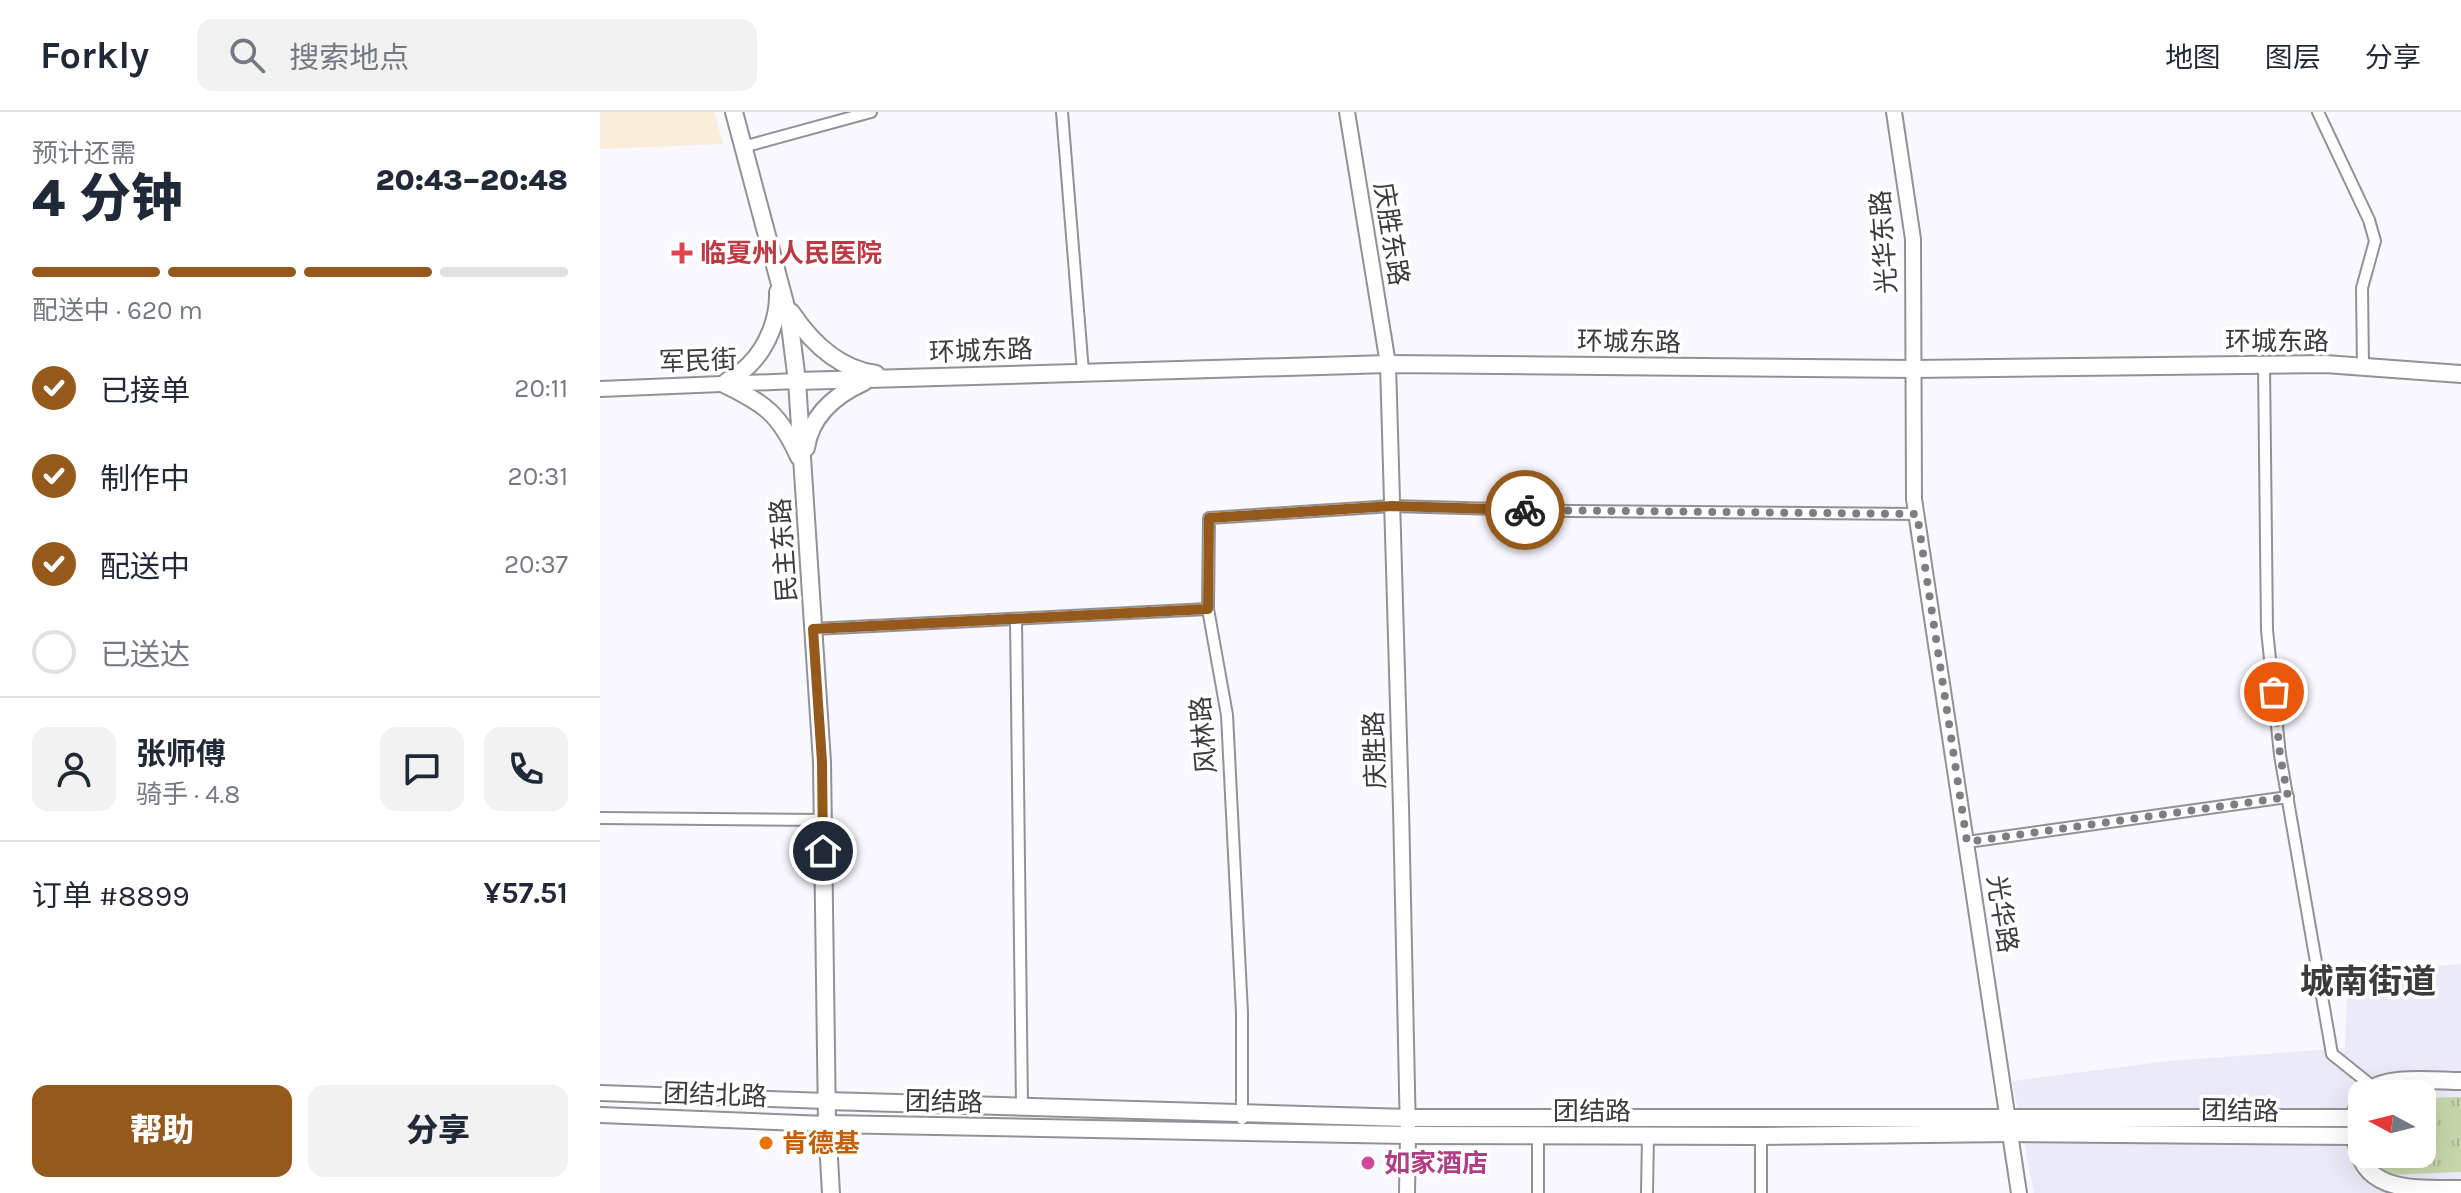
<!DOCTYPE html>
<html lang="zh">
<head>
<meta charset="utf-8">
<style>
  :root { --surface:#fff; --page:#f2f2f3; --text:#1f2937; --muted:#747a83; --line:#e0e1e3; --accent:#955a1b }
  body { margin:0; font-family:Karla,"Noto Sans SC",sans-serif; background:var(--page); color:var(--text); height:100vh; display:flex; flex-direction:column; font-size:30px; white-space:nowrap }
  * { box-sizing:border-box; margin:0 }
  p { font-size:26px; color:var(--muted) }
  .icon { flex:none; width:44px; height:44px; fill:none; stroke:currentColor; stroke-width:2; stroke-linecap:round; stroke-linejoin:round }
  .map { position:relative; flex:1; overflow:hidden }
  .panel { display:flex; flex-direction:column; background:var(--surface); width:600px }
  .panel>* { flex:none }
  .needle { width:52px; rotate:277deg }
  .controls { position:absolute; left:1748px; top:968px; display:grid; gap:16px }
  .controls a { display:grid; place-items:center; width:88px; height:88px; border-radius:16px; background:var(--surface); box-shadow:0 8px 32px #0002; font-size:40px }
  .pin { position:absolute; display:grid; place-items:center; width:68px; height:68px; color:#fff; margin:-34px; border:4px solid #fff; border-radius:50%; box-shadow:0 2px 8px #0007 }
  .courier { position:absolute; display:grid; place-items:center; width:80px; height:80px; margin:-40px; border:6px solid #955a1b; border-radius:50%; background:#fff; color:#222; box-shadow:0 2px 10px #0007 }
  .headline em { font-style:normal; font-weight:800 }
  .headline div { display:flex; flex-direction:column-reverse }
  .headline { display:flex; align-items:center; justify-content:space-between; height:136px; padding:0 32px }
  h1 { font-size:52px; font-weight:800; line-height:60px }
  .bar { display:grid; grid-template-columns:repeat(4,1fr); gap:12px 8px; align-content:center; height:96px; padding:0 32px }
  .bar i { height:10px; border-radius:6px; background:var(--line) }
  .bar .on { background:var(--accent) }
  .bar p { grid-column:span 4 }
  .line { display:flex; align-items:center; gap:20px; padding:0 32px; border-top:2px solid var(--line) }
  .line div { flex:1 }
  .round { display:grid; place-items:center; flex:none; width:84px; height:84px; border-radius:16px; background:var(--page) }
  ol { padding:0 32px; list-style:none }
  li { display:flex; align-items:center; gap:24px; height:88px }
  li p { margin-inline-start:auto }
  li .icon { padding:8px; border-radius:50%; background:var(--accent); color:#fff; stroke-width:4 }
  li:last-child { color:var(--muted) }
  li i { width:44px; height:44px; border:4px solid var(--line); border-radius:50% }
  .cta { display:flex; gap:16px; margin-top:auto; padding:16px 32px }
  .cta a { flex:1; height:92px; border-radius:16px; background:var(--accent); color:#fff; font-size:32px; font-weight:800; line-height:92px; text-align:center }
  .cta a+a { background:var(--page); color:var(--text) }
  header { display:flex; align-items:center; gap:48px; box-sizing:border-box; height:112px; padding:0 40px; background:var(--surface); border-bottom:2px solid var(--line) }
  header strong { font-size:38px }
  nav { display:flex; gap:44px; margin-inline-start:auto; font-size:28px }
  .search { width:560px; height:72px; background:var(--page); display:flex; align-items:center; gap:20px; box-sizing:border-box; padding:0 28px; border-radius:16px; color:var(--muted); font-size:30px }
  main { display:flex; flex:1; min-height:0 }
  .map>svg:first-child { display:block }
  .built { fill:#ebeaf8; fill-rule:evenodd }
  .education { fill:#f8eed9 }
  .park { fill:url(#park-tufts) }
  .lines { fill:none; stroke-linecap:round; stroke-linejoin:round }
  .street-casing { stroke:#929197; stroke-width:14 }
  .secondary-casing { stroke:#929197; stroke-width:18 }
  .primary-casing { stroke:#929197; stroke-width:20 }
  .street { stroke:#fff; stroke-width:10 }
  .secondary { stroke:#fff; stroke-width:14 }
  .primary { stroke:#fff; stroke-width:16 }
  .done { stroke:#7e7d81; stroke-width:8; stroke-dasharray:0 14.4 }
  .route { stroke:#955a1b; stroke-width:10 }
  .health-dot { fill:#e0444e; stroke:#fff; stroke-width:3 }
  .food-dot { fill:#e8710a; stroke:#fff; stroke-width:3 }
  .hotel-dot { fill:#d1479c; stroke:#fff; stroke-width:3 }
  .labels { text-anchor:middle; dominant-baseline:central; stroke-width:7; stroke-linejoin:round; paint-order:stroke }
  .street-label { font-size:26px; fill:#3b3b3d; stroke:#fff }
  .health-label { font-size:26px; font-weight:bold; fill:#be3a42; stroke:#fff; text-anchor:start }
  .food-label { font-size:26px; font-weight:bold; fill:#c56008; stroke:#fff; text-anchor:start }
  .hotel-label { font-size:26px; font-weight:bold; fill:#b23c85; stroke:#fff; text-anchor:start }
  .district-label { font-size:34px; font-weight:bold; fill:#3b3b3d; stroke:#fff }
</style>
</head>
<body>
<header>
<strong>Forkly</strong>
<div class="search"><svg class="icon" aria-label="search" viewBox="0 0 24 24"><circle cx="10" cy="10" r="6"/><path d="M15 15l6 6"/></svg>搜索地点</div>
<nav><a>地图</a><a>图层</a><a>分享</a></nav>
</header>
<main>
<section class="panel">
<div class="headline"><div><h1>4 分钟</h1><p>预计还需</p></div><em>20:43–20:48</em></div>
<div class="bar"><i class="on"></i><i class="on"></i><i class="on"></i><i></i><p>配送中 · 620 m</p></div>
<ol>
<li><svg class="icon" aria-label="check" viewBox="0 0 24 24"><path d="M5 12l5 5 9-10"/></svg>已接单<p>20:11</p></li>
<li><svg class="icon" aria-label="check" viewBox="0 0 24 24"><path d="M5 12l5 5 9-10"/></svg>制作中<p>20:31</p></li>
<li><svg class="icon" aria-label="check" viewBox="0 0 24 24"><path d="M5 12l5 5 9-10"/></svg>配送中<p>20:37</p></li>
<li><i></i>已送达</li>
</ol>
<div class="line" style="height:144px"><a class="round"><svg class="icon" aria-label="person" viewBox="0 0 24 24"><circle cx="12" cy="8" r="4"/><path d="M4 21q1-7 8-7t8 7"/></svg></a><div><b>张师傅</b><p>骑手 · 4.8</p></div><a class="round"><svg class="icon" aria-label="chat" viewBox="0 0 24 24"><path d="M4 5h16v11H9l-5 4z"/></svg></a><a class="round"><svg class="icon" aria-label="phone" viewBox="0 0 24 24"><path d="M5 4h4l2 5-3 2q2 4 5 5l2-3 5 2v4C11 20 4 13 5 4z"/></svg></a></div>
<div class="line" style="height:104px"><div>订单 #8899</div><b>¥57.51</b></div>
<div class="cta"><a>帮助</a><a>分享</a></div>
</section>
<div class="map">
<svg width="1861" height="1081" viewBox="0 0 1861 1081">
  <defs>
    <pattern id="park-tufts" width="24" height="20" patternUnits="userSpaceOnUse" patternTransform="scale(2)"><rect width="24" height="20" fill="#c7d7ac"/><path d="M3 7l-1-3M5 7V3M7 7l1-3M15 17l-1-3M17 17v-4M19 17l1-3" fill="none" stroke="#acb995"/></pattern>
  </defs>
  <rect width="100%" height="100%" fill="#f9f8ff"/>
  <!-- built -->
  <path class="built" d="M 1861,852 L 1861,1081 L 1434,1081 L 1412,969 L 1568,949 L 1745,936 L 1748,861 ZM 1762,982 L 1822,982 L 1822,1042 L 1762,1042 Z"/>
  <!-- education -->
  <path class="education" d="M 0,0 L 114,0 L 123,32 L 0,37 Z"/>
  <!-- park -->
  <path class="park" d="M 1861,985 L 1861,1060 L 1786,1063 L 1778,1056 L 1775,1042 L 1822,1042 L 1822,986 Z"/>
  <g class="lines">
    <!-- street casing -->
    <g class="street-casing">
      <g id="street">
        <path d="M 462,0 L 483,260"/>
        <path d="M 1718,0 L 1769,108 L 1775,129 L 1762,176 L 1763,255"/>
        <path d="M 143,35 L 271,0"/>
        <path d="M 1664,253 L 1667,518 L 1680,643 L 1732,942 L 1772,974"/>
        <path d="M 416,507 L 422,994"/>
        <path d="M 213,517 L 608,497"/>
        <path d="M 0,706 L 223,708"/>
        <path d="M 1367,730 L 1688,685"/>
        <path d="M 642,1007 L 642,901 L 627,603 L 608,497 L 609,406 L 792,394 L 972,399 L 1317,402"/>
        <path d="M 1161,1024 L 1161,1081"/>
        <path d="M 938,1081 L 938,1023"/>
        <path d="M 1047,1081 L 1048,1023"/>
      </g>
    </g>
    <!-- secondary casing -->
    <g class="secondary-casing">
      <g id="secondary">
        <path d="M 747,0 L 788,252 L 801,695 L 808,1023 L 807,1081"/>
        <path d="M 1294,0 L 1313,127 L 1314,387 L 1419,1081"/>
        <path d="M 0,277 L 197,269"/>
        <path d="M 0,981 L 227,989"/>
        <path d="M 0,1003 L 227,1012"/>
      </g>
    </g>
    <!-- primary casing -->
    <g class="primary-casing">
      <g id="primary">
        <path d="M 134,0 L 189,206 L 197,269 L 222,650 L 227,1012 L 231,1081"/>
        <path d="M 178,180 C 179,205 168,234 150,252 C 143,260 132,265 124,272 C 165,292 179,301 199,345"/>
        <path d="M 191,200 C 211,230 238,257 276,262"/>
        <path d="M 197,269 L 788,252 L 1313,257 L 1725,252 L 1861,262"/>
        <path d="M 206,336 C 211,303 235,283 264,270"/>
        <path d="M 1766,982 C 1782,962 1835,969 1861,969"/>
        <path d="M 1762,987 C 1754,997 1755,1010 1756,1023 C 1759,1081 1811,1077 1861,1077"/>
        <path d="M 227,989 L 808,1006 L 1755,1006"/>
        <path d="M 227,1012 L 808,1023 L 1161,1024 L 1411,1021 L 1756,1024"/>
      </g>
    </g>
    <!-- street -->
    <use href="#street" class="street"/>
    <!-- secondary -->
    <use href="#secondary" class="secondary"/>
    <!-- primary -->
    <use href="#primary" class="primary"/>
  </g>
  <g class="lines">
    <!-- done -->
    <path class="done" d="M 925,398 L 1317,402 L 1367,730 L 1688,685 L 1680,643 L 1674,580"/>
    <!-- route -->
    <path class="route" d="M 223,739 L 222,650 L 213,517 L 608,497 L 609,406 L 792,394 L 925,398"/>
  </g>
  <!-- markers -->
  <path class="health-dot" d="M78 129h8v8h8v8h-8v8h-8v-8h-8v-8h8z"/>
  <circle class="food-dot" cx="166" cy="1031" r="8"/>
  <circle class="hotel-dot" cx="768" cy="1051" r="8"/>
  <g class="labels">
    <!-- street labels -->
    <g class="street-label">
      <text transform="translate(791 122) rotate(81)">庆胜东路</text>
      <text transform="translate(1284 130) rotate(-94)">光华东路</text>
      <text x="1677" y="229">环城东路</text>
      <text transform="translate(1029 230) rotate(1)">环城东路</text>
      <text transform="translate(381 239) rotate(-2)">环城东路</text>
      <text transform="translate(98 249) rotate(-2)">军民街</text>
      <text transform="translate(184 438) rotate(-94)">民主东路</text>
      <text transform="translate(604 623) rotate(-95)">风林路</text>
      <text transform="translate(775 638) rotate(-92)">庆胜路</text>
      <text transform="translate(1402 802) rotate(81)">光华路</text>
      <text transform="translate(115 983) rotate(2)">团结北路</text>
      <text transform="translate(344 990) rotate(1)">团结路</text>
      <text x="992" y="999">团结路</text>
      <text transform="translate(1640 999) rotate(1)">团结路</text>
    </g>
    <!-- health labels -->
    <g class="health-label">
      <text x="100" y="141">临夏州人民医院</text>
    </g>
    <!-- food labels -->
    <g class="food-label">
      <text x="182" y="1031">肯德基</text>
    </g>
    <!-- hotel labels -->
    <g class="hotel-label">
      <text x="784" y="1051">如家酒店</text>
    </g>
    <!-- district labels -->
    <g class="district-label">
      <text x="1768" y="870">城南街道</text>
    </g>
  </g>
</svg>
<div class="controls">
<a><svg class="needle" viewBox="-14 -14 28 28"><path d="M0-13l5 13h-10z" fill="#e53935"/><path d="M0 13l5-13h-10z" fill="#747a83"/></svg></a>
</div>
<div class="pin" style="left:1674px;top:580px;background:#ea580c"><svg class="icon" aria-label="bag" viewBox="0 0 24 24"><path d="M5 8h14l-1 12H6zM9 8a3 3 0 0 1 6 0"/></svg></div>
<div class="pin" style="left:223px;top:739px;background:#1f2937"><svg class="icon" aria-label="home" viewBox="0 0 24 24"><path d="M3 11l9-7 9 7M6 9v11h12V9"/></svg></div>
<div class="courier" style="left:925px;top:398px"><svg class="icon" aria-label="bike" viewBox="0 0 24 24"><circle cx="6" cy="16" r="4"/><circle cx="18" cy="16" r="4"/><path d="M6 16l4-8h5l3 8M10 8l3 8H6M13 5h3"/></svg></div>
</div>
</main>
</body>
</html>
